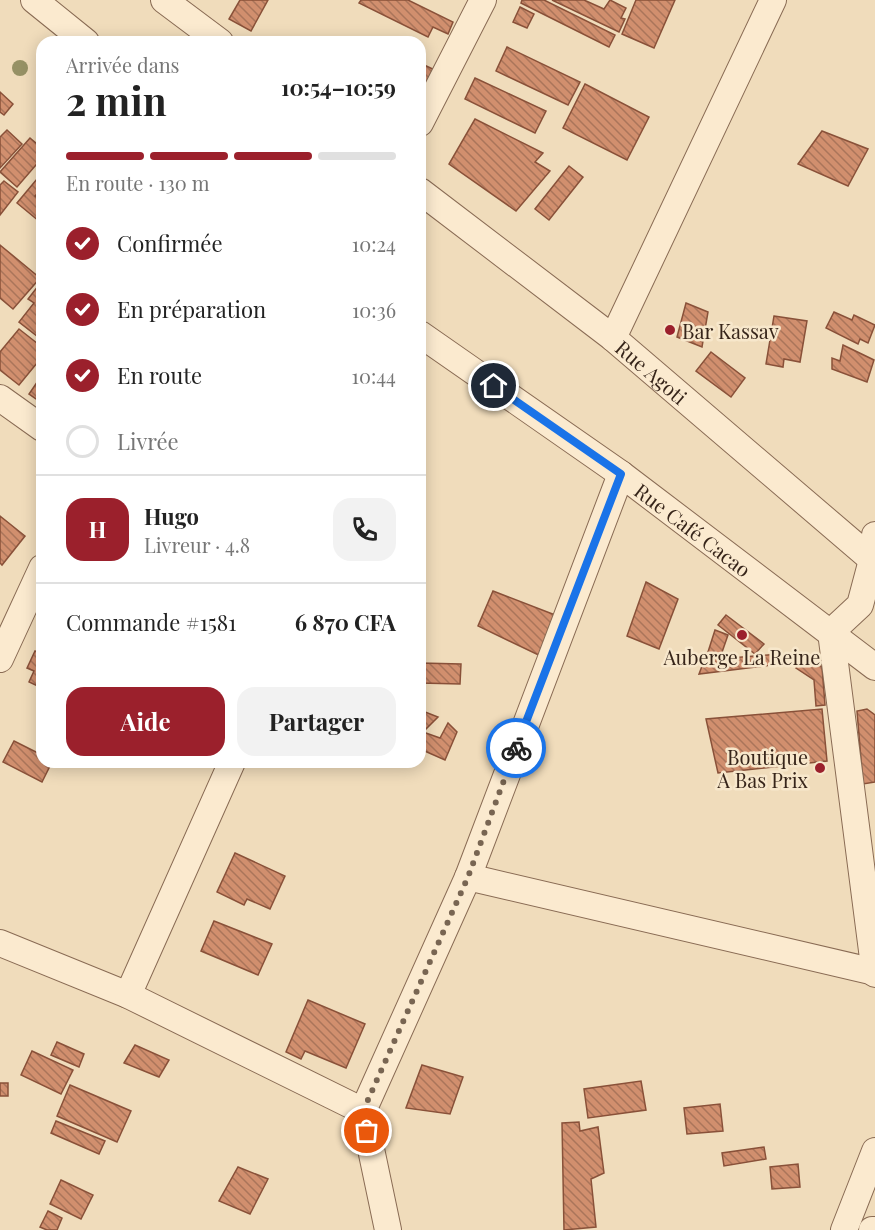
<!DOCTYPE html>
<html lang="fr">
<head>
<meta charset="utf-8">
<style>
  :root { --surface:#fff; --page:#f2f2f2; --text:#222; --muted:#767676; --line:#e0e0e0; --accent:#9b202c }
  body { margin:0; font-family:"Playfair Display",serif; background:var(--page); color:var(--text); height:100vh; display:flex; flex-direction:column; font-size:22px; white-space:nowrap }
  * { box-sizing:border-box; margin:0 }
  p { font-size:20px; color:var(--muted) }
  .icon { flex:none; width:33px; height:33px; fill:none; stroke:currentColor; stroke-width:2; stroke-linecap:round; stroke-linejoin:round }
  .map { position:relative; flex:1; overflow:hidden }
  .side { position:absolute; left:36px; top:36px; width:390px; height:732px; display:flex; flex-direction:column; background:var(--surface); border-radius:18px; box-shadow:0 3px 15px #0003 }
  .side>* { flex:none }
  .pin { position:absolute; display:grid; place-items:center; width:51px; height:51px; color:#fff; margin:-26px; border:3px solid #fff; border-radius:50%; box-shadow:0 2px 6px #0007 }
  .courier { position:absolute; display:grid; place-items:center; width:60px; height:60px; margin:-30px; border:4px solid #1a73e8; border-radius:50%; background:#fff; color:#222; box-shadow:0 2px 8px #0007 }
  .head em { font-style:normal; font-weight:700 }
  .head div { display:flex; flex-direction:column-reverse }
  .head { display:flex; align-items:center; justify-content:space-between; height:102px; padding:0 30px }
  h1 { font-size:39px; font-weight:700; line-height:45px }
  .bar { display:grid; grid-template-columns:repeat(4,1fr); gap:9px 6px; align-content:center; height:72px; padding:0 30px }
  .bar i { height:8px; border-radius:4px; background:var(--line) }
  .bar .on { background:var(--accent) }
  .bar p { grid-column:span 4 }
  .line { display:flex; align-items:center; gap:15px; padding:0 30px; border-top:2px solid var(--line) }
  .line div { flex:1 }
  .round { display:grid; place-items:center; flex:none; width:63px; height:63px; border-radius:18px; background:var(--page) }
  ol { padding:0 30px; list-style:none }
  li { display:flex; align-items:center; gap:18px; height:66px }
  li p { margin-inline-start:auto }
  li .icon { padding:6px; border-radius:50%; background:var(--accent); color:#fff; stroke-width:4 }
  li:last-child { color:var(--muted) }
  li i { width:33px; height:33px; border:3px solid var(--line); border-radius:50% }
  .button { display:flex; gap:12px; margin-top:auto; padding:12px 30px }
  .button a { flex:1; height:69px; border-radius:18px; background:var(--accent); color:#fff; font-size:24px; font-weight:700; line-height:69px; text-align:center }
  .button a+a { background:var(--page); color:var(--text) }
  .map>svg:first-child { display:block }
  .building { fill:url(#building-back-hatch); stroke:#895139; stroke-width:1.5 }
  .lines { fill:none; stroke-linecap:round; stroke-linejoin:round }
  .minor-casing { stroke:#896b54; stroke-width:28 }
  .minor { stroke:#fbeacf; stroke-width:26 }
  .tree { fill:#969165 }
  .done { stroke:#786552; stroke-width:6; stroke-dasharray:0 10.8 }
  .route { stroke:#1a73e8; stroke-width:8 }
  .poi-dot { fill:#9b202c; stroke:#f7e7cb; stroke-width:2 }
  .labels { text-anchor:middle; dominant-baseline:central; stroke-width:5; stroke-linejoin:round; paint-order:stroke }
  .poi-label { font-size:20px; fill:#37251a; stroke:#f7e7cb; text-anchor:start }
  .street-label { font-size:20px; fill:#37251a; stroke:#f7e7cb }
</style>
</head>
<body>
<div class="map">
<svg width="875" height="1230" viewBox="0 0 875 1230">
  <defs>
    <pattern id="building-back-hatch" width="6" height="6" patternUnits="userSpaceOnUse" patternTransform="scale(1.5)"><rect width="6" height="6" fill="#d18f6e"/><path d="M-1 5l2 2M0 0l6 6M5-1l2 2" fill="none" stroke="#aa755a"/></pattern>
  </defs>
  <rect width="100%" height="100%" fill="#f0dcbb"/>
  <!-- building -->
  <g class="building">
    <path d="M 240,0 L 268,0 L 251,31 L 229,19 Z"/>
    <path d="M 361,0 L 408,0 L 453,22 L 448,34 L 433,27 L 428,37 L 359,3 Z"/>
    <path d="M 522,0 L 544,0 L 615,35 L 609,47 L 521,3 Z"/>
    <path d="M 552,0 L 584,0 L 604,9 L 610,0 L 626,8 L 621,18 L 625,19 L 619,32 Z"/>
    <path d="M 636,0 L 675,0 L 654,48 L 622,34 Z"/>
    <path d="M 520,7 L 534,14 L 527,28 L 513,22 Z"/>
    <path d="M 507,47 L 580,82 L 568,105 L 496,71 Z"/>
    <path d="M 420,63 L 435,70 L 426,88 L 420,85 Z"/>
    <path d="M 475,78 L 546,111 L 535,133 L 465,99 Z"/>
    <path d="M 585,84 L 649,117 L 627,160 L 563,128 Z"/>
    <path d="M 0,92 L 13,104 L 4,115 L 0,112 Z"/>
    <path d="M 475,119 L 543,153 L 535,162 L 550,171 L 516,211 L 449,164 Z"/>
    <path d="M 7,130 L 22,144 L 0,168 L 0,137 Z"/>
    <path d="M 822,131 L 868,149 L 848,186 L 798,164 Z"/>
    <path d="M 30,138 L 42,148 L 42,158 L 17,187 L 0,172 Z"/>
    <path d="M 569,166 L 583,177 L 549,220 L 535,209 Z"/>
    <path d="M 42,173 L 42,195 L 39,192 L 35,196 L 42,202 L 42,219 L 40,222 L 17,203 Z"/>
    <path d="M 4,181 L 18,192 L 0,215 L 0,185 Z"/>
    <path d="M 0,245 L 40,278 L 13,309 L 0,298 Z"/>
    <path d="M 42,281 L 42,340 L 19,322 L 34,303 L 28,299 Z"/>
    <path d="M 686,303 L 708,312 L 702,347 L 677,337 Z"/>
    <path d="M 834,312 L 852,320 L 854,315 L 875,325 L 868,343 L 860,339 L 858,344 L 826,328 Z"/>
    <path d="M 774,316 L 807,321 L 800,362 L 784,359 L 783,367 L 766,364 Z"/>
    <path d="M 19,329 L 42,347 L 42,357 L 19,385 L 0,370 L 0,352 Z"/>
    <path d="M 843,345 L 874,360 L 867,382 L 832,369 L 832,358 L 840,361 Z"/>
    <path d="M 711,352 L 745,378 L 731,397 L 696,371 Z"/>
    <path d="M 42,375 L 42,403 L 29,394 Z"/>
    <path d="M 0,516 L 25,536 L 2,565 L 0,563 Z"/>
    <path d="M 646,582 L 678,599 L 659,649 L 627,636 Z"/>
    <path d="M 493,591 L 568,620 L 549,660 L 478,626 Z"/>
    <path d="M 726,615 L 764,644 L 755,654 L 718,625 Z"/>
    <path d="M 715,630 L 728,635 L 721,655 L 708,652 Z"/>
    <path d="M 35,651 L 42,654 L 42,688 L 29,682 L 34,671 L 27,668 Z"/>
    <path d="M 707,653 L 719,656 L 718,659 L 779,654 L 788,663 L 699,674 Z"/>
    <path d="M 804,655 L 822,667 L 825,705 L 816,706 L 814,680 L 796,668 Z"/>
    <path d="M 420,663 L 461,664 L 460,684 L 420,683 Z"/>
    <path d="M 822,709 L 827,761 L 718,773 L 706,719 Z"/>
    <path d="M 867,709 L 875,715 L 875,782 L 863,784 L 857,711 Z"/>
    <path d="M 420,710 L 438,717 L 423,732 L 440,738 L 448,723 L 457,732 L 445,760 L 420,749 Z"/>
    <path d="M 14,741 L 42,755 L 42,762 L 52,762 L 42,782 L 3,762 Z"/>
    <path d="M 235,853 L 285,876 L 270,909 L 247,899 L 244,905 L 217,892 Z"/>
    <path d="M 214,921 L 272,944 L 258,975 L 201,951 Z"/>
    <path d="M 308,1000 L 365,1024 L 346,1068 L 305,1051 L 301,1059 L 286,1052 Z"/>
    <path d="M 57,1042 L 84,1054 L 79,1067 L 51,1055 Z"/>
    <path d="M 135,1045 L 169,1060 L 159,1077 L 124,1063 Z"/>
    <path d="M 32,1051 L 73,1070 L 61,1094 L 21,1075 Z"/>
    <path d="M 422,1065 L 463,1077 L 450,1114 L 406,1108 Z"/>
    <path d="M 641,1081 L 646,1110 L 588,1118 L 584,1089 Z"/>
    <rect x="0" y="1083" width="8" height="13"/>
    <path d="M 70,1085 L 131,1111 L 117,1142 L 57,1116 Z"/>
    <path d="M 720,1104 L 723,1131 L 687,1134 L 684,1108 Z"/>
    <path d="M 56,1121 L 105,1141 L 99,1154 L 51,1133 Z"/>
    <path d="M 579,1122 L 580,1131 L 598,1127 L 604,1173 L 591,1179 L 596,1227 L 564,1230 L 562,1123 Z"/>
    <path d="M 764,1147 L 766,1159 L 724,1166 L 722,1153 Z"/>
    <path d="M 798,1164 L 800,1187 L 772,1189 L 770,1167 Z"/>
    <path d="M 238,1167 L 268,1179 L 250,1214 L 219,1201 Z"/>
    <path d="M 61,1180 L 93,1195 L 81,1219 L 50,1204 Z"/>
    <path d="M 48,1211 L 62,1218 L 57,1230 L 47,1230 L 40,1227 Z"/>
  </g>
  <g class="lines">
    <!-- minor casing -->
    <g class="minor-casing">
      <g id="minor">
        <path d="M 34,0 L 86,42"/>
        <path d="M 164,0 L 220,42"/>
        <path d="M 420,123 L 483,0"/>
        <path id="s1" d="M 420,191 L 613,338 L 875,562"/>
        <path id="s2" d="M 420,334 L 621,474 L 875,667"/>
        <path d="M 613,338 L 773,0"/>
        <path d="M 0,398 L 42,428"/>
        <path d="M 831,632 L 875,974"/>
        <path d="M 831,632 L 860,605 L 872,560 L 875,535"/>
        <path d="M 0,659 L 42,568"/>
        <path d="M 468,877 L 875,972"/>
        <path d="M 0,943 L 128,995 L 363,1111"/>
        <path d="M 128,995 L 232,762"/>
        <path d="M 388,1230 L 363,1111 L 468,877 L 621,474"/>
        <path d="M 844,1230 L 875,1151"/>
        <path d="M 872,1230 L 875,1230"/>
      </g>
    </g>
    <!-- minor -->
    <use href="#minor" class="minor"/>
  </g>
  <!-- trees -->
  <circle class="tree" cx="20" cy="68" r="8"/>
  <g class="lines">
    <!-- done -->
    <path class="done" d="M 367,1131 L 363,1111 L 468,877 L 516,748"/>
    <!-- route -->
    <path class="route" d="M 494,386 L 621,474 L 516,748"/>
  </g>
  <!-- markers -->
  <g class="poi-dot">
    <circle cx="670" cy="330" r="6"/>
    <circle cx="742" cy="635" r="6"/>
    <circle cx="820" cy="768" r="6"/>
  </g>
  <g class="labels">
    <!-- poi labels -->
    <g class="poi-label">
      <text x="682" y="330">Bar Kassav</text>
      <text x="742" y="656" text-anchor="middle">Auberge La Reine</text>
      <text x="808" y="756" text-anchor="end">Boutique<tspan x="808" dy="23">A Bas Prix</tspan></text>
    </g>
    <!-- street labels -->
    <g class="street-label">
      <text stroke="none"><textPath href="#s1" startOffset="294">Rue Agoti</textPath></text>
      <text stroke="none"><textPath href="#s2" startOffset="336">Rue Café Cacao</textPath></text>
    </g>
  </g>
</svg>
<div class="pin" style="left:367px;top:1131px;background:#ea580c"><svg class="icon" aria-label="bag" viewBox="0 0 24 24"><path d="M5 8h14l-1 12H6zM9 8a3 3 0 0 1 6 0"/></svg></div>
<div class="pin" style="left:494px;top:386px;background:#1f2937"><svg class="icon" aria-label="home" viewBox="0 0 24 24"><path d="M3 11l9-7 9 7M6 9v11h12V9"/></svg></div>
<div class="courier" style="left:516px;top:748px"><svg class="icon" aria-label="bike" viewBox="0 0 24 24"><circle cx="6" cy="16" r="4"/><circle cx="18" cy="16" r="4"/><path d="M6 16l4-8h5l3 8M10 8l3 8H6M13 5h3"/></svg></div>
<section class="side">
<div class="head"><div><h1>2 min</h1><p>Arrivée dans</p></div><em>10:54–10:59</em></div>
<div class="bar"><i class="on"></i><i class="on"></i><i class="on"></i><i></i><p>En route · 130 m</p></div>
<ol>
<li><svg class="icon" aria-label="check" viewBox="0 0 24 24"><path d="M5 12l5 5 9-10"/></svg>Confirmée<p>10:24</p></li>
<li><svg class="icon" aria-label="check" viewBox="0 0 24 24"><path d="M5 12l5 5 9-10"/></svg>En préparation<p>10:36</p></li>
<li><svg class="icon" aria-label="check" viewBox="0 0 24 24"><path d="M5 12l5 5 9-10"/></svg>En route<p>10:44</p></li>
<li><i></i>Livrée</li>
</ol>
<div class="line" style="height:108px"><b class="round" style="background:var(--accent);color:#fff">H</b><div><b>Hugo</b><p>Livreur · 4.8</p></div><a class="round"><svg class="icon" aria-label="phone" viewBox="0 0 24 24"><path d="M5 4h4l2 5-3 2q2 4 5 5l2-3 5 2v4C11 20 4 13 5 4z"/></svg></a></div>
<div class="line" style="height:78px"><div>Commande #1581</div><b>6 870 CFA</b></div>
<div class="button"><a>Aide</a><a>Partager</a></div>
</section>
</div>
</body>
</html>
